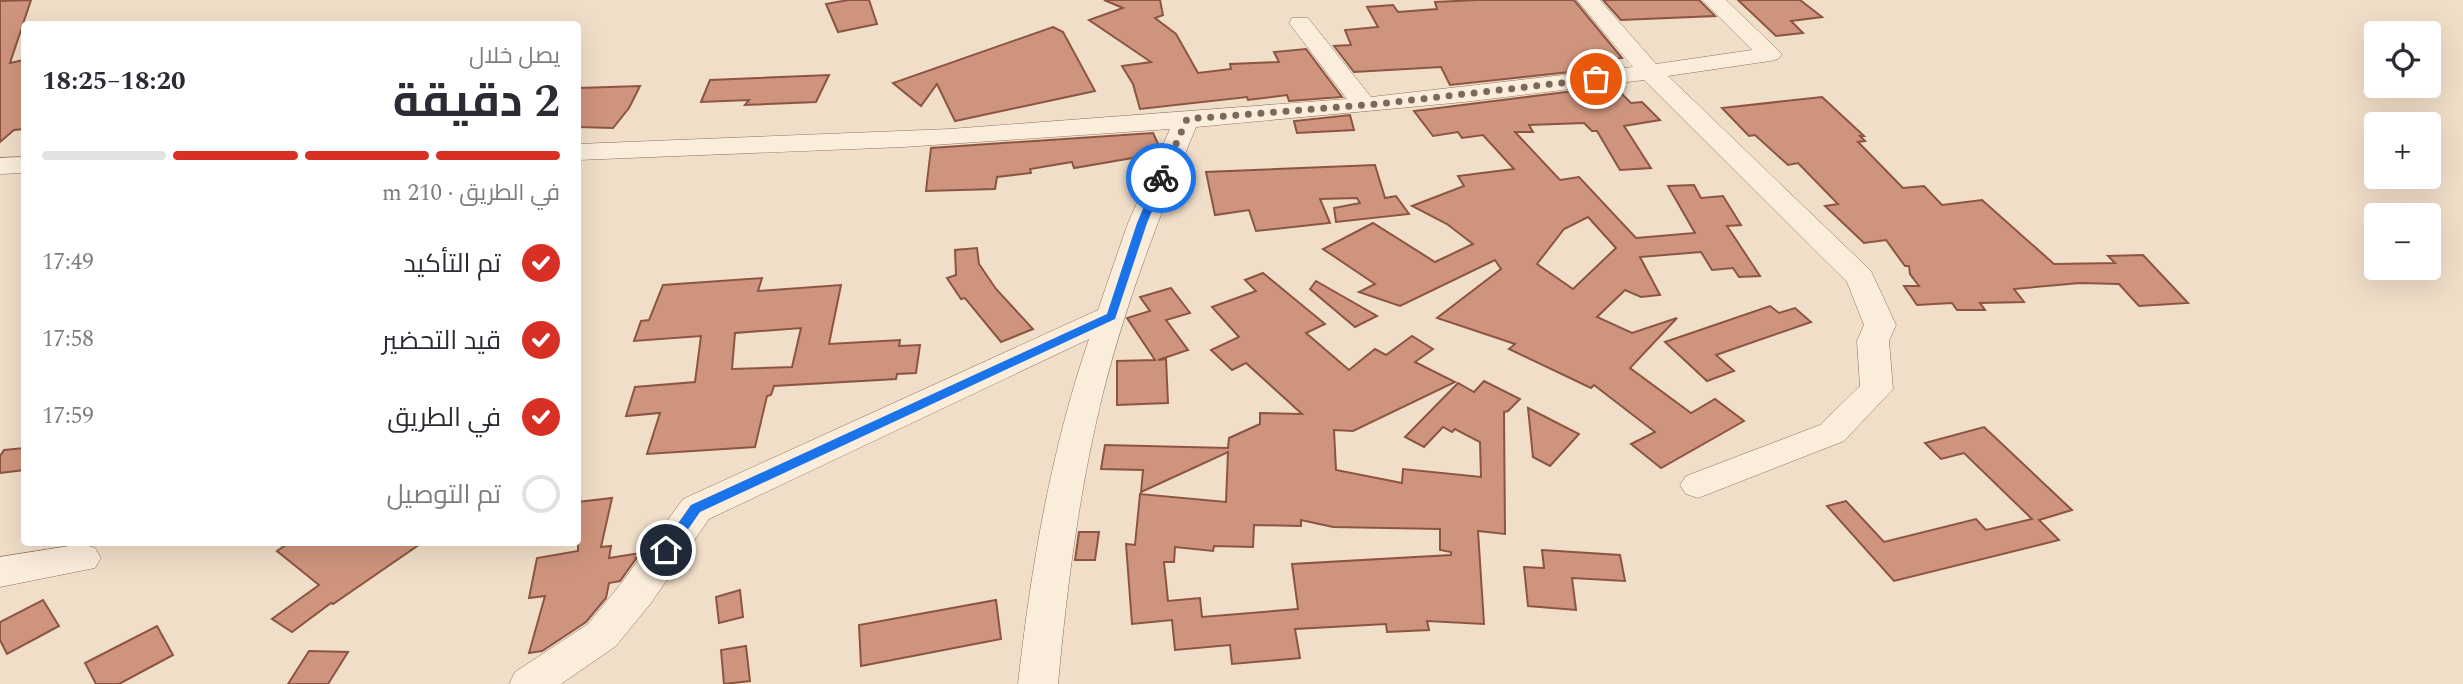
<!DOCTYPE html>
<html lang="ar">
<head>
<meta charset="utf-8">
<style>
  :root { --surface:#fff; --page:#f2f2f3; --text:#2b2b33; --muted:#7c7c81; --line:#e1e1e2; --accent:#d93025 }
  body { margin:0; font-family:Spectral,Cairo,serif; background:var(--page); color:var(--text); direction:rtl; height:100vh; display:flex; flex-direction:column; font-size:26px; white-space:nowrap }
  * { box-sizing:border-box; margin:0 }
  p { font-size:23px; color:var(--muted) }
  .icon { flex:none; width:38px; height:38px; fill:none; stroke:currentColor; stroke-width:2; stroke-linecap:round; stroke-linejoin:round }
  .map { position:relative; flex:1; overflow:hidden; direction:ltr }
  .panel { position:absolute; left:21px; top:21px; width:560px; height:525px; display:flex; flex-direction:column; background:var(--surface); border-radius:7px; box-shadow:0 7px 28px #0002; direction:rtl }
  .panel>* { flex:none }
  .buttons { position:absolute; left:2364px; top:21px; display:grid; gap:14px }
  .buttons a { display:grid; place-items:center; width:77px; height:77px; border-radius:7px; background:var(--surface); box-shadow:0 7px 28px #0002; font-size:35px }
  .pin { position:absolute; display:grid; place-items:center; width:60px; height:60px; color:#fff; margin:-30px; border:4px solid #fff; border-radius:50%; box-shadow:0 2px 7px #0007 }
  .courier { position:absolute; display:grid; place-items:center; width:70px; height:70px; margin:-35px; border:5px solid #1a73e8; border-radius:50%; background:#fff; color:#222; box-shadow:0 2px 9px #0007 }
  .summary em { font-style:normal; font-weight:700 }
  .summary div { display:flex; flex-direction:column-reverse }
  .summary { display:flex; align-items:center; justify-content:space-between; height:119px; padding:0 21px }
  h1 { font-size:46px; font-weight:700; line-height:52px }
  .bar { display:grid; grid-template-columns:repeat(4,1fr); gap:10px 7px; align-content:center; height:84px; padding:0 21px }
  .bar i { height:9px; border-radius:5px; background:var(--line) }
  .bar .selected { background:var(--accent) }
  .bar p { grid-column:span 4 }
  ol { padding:0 21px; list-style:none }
  li { display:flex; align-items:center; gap:21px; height:77px }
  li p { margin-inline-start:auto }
  li .icon { padding:7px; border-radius:50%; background:var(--accent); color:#fff; stroke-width:4 }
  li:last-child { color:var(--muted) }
  li i { width:38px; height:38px; border:4px solid var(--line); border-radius:50% }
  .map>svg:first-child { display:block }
  .building { fill:#cf947d; stroke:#8c5541; stroke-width:2; fill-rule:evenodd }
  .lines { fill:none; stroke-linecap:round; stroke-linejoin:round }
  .minor-casing { stroke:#8d6f5c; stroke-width:1 }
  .minor { fill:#faeddc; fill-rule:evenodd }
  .route { fill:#1a73e8 }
  .done { stroke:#7c695b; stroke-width:7; stroke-dasharray:0 12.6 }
</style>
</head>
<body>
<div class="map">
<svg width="2463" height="684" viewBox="0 0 2463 684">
  <rect width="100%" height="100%" fill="#f0dec8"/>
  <!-- building -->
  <g class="building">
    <path d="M 31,0 L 10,63 L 24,60 L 24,129 L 14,130 L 0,142 L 0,1 Z"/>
    <path d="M 848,0 L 869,0 L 877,24 L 838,32 L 826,4 Z"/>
    <path d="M 1104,0 L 1160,0 L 1163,15 L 1155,18 L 1176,34 L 1198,73 L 1231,69 L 1230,64 L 1279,62 L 1274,52 L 1306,49 L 1342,97 L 1289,101 L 1287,95 L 1248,100 L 1247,97 L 1140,109 L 1133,84 L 1122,66 L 1151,62 L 1089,20 L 1123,8 Z"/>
    <path d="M 1478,0 L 1574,0 L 1622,58 L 1589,61 L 1597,69 L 1450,85 L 1441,67 L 1354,72 L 1334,46 L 1351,45 L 1345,30 L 1378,27 L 1367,7 L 1393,5 L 1398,12 L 1437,9 L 1435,2 Z"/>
    <path d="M 1603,0 L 1699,0 L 1715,16 L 1621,20 Z"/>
    <path d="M 1738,0 L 1800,0 L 1822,17 L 1791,21 L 1803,33 L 1776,36 Z"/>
    <path d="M 1053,27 L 1063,32 L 1095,91 L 955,121 L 937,84 L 921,106 L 893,83 Z"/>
    <path d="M 829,75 L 816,102 L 745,105 L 749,100 L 701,102 L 710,80 Z"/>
    <path d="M 640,86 L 629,108 L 613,128 L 578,127 L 578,88 Z"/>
    <path d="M 1614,86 L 1631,103 L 1642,102 L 1660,120 L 1624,126 L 1651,168 L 1620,170 L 1597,131 L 1592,131 L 1584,123 L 1529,125 L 1533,132 L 1515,132 L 1560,180 L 1579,177 L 1636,238 L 1695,233 L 1668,186 L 1694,185 L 1701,198 L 1723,196 L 1741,225 L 1727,226 L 1760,276 L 1739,277 L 1733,268 L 1712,270 L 1701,252 L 1640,257 L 1660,295 L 1641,297 L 1625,290 L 1597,317 L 1632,333 L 1677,318 L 1630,368 L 1691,413 L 1715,399 L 1744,421 L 1661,468 L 1631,444 L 1655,432 L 1594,385 L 1591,388 L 1509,349 L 1515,344 L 1437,318 L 1501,269 L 1495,260 L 1400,306 L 1359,292 L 1375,284 L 1323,249 L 1373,223 L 1435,262 L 1473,244 L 1447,224 L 1412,206 L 1464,186 L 1458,176 L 1514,169 L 1483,135 L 1462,138 L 1458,132 L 1433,136 L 1414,111 ZM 1588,217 L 1616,248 L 1573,289 L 1537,264 L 1564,229 Z"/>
    <path d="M 1822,97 L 1864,136 L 1860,136 L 1865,141 L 1858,142 L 1903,188 L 1924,186 L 1942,205 L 1982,200 L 2054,264 L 2115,263 L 2108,256 L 2143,255 L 2188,303 L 2139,306 L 2119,284 L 2080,283 L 2014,289 L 2024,302 L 1980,303 L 1985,310 L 1957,310 L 1952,303 L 1917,305 L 1904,286 L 1919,286 L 1910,274 L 1909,266 L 1905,266 L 1886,240 L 1864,243 L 1825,206 L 1838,204 L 1798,163 L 1788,165 L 1755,135 L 1749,136 L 1722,108 Z"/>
    <path d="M 1350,115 L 1354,130 L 1297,133 L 1294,121 Z"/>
    <path d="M 1153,133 L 1159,146 L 1153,147 L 1156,154 L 1074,168 L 1072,162 L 1030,169 L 1031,173 L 997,177 L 995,189 L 926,191 L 931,148 Z"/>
    <path d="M 1375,165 L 1385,198 L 1396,196 L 1409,214 L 1336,222 L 1334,208 L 1360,203 L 1357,198 L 1320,199 L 1330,223 L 1256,231 L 1249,210 L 1215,215 L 1206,172 Z"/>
    <path d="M 977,248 L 979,264 L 996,289 L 1033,329 L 1001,342 L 965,298 L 961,299 L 947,278 L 956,275 L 955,250 Z"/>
    <path d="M 1263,273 L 1325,324 L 1306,333 L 1349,370 L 1375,349 L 1386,355 L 1412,336 L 1433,349 L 1415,362 L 1455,382 L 1353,431 L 1334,430 L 1336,470 L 1402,483 L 1403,469 L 1481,477 L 1480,442 L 1455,429 L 1452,432 L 1443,427 L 1424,447 L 1405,437 L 1458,383 L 1474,392 L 1484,381 L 1520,399 L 1508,411 L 1504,412 L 1505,534 L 1478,531 L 1484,624 L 1427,621 L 1429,630 L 1387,632 L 1386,624 L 1295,629 L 1300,658 L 1232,664 L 1230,645 L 1175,650 L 1172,620 L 1132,624 L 1126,544 L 1135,545 L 1140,494 L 1226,502 L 1228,452 L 1141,492 L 1143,470 L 1101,469 L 1105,445 L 1228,448 L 1229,438 L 1260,424 L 1260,413 L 1302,414 L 1246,363 L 1232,370 L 1211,350 L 1239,337 L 1212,307 L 1256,291 L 1245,280 ZM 1301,520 L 1333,527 L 1440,529 L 1440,550 L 1451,552 L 1451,555 L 1292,564 L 1298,609 L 1202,617 L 1200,598 L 1168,601 L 1164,562 L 1174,562 L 1175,547 L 1213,551 L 1214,546 L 1253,547 L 1254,525 L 1301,526 Z"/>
    <path d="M 762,278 L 758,291 L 841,285 L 829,344 L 900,340 L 899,346 L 920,345 L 916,373 L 897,374 L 896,379 L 774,386 L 771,395 L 767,396 L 755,447 L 647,454 L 660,413 L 626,416 L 635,387 L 695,382 L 701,336 L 634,341 L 641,321 L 649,320 L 663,285 ZM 801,328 L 792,367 L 732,369 L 735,333 Z"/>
    <path d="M 1316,281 L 1377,316 L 1355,327 L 1310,289 Z"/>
    <path d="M 1171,288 L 1190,313 L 1166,320 L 1188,350 L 1158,360 L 1166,359 L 1168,403 L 1117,405 L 1117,361 L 1155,360 L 1127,318 L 1150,311 L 1140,297 Z"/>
    <path d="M 1770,306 L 1779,313 L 1795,308 L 1811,322 L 1716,355 L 1734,371 L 1707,381 L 1665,342 Z"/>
    <path d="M 1528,408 L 1579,434 L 1550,466 L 1533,457 Z"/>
    <path d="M 1984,427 L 2072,510 L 2039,520 L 2059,540 L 1894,581 L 1827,506 L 1846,501 L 1884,542 L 1976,519 L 1986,530 L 2032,519 L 1964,453 L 1941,459 L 1925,443 Z"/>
    <path d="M 24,448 L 24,470 L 0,473 L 0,456 L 4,450 Z"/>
    <path d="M 612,498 L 601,547 L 611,546 L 609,558 L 640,553 L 620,581 L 609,583 L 606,598 L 586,622 L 542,651 L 529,653 L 545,596 L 529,598 L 537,558 L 578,551 L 578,502 Z"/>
    <path d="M 1079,532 L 1099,532 L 1095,560 L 1075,560 Z"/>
    <path d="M 290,542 L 423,542 L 333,604 L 331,603 L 292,632 L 272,619 L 319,585 L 277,551 Z"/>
    <path d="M 1542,550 L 1620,555 L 1625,581 L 1572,578 L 1576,610 L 1528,606 L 1524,567 L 1544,568 Z"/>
    <path d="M 740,590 L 743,617 L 719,623 L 716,597 Z"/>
    <path d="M 43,600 L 59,626 L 7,654 L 0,640 L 0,622 Z"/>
    <path d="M 996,600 L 1001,639 L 861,666 L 859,625 Z"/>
    <path d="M 157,626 L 173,655 L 119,684 L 96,684 L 85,663 Z"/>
    <path d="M 746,646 L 750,681 L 724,684 L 721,650 Z"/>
    <path d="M 309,651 L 348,652 L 328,684 L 288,684 Z"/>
  </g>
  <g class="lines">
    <!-- minor casing -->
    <g class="minor-casing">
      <g id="minor">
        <path d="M 1577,0 L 1600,0 L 1656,64 L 1752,50 L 1702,0 L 1726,0 L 1782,54 L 1778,59 L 1770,61 L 1668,76 L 1871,271 L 1896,325 L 1889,341 L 1893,389 L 1844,441 L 1698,498 L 1686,494 L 1680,485 L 1686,476 L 1820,425 L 1860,386 L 1857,341 L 1864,325 L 1847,282 L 1644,80 L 1464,102 L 1196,127 C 1161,212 1127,299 1104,389 C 1080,485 1067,585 1058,684 L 1018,684 C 1031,567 1051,450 1089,339 L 709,519 L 651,603 L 616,646 L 561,684 L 509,684 L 515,672 L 588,624 L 623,581 L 683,499 L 1098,310 L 1128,223 L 1170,129 L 903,147 L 578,160 L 578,144 L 950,129 L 1347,99 L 1289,23 L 1292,18 L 1308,18 L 1371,97 L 1633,67 Z"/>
        <path d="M 24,157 L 24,173 L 0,174 L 0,158 Z"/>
        <path d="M 82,544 L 95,548 L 101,558 L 95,568 L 0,587 L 0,557 Z"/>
      </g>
    </g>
    <!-- minor -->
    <use href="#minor" class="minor"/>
  </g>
  <!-- route -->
  <path class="route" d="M 1161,175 L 1166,178 L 1147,223 L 1115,319 L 700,512 L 671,554 L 662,554 L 662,546 L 691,505 L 1107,314 L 1137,223 L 1156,178 Z"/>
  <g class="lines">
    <!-- done -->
    <path class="done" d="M 1161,178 L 1187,119 L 1377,104 L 1596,79"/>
  </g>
</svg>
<div class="buttons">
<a><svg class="icon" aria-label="locate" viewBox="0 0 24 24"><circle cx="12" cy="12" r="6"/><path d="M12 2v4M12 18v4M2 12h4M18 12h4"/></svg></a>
<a>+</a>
<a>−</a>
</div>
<div class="pin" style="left:1596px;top:79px;background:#ea580c"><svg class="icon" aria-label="bag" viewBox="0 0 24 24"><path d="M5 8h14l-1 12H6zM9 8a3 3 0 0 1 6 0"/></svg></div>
<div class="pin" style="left:666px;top:550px;background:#1f2937"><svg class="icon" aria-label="home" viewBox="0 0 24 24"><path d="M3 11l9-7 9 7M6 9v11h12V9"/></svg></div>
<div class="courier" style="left:1161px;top:178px"><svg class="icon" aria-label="bike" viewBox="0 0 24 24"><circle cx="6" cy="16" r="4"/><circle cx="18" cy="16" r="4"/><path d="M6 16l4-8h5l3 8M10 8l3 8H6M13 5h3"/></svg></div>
<section class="panel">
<div class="summary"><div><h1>2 دقيقة</h1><p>يصل خلال</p></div><em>18:20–18:25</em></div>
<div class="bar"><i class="selected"></i><i class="selected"></i><i class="selected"></i><i></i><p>في الطريق · 210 m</p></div>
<ol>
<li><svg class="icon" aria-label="check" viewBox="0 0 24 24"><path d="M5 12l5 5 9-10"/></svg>تم التأكيد<p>17:49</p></li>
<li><svg class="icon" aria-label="check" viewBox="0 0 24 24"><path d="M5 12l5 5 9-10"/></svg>قيد التحضير<p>17:58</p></li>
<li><svg class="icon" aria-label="check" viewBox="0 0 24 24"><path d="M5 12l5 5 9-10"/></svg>في الطريق<p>17:59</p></li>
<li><i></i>تم التوصيل</li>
</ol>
</section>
</div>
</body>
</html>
